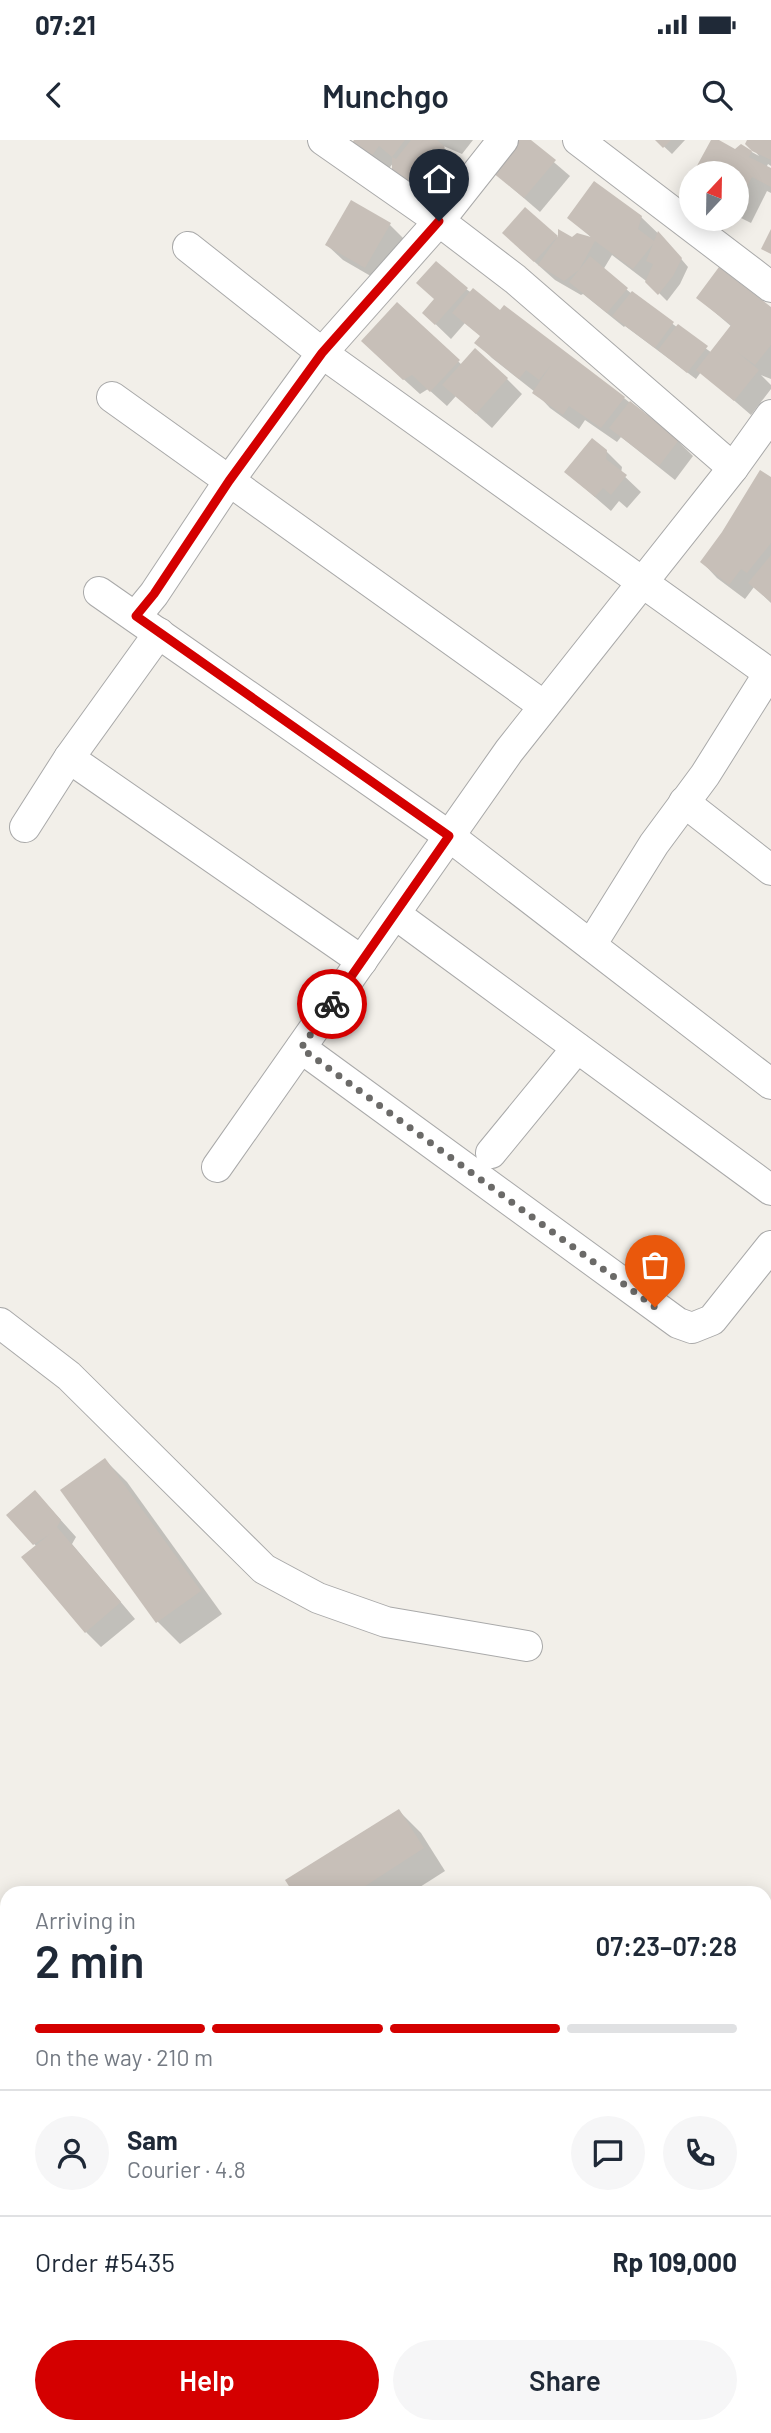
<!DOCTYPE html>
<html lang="en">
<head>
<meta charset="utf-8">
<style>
  :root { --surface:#fff; --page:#f6f6f7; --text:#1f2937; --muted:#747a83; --line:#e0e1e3; --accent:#d40000 }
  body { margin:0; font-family:Barlow,sans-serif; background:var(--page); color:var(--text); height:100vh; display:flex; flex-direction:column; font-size:26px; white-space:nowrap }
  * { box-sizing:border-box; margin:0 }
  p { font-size:23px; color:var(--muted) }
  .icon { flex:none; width:38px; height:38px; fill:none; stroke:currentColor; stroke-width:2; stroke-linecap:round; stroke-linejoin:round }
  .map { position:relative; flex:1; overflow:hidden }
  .panel { position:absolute; left:0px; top:1746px; width:772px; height:548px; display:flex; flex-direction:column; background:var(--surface); border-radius:21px 21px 0 0; box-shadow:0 4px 18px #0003 }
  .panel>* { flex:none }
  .needle { width:46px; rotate:22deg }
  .controls { position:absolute; left:679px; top:21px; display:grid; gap:14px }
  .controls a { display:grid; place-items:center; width:70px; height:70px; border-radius:50%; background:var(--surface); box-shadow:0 4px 18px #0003; font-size:35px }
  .pin { position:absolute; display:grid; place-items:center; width:60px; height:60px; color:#fff; margin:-72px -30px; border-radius:50% 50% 50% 0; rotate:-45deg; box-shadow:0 0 7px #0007 }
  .pin .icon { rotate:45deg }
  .courier { position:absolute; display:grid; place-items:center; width:70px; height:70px; margin:-35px; border:5px solid #d40000; border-radius:50%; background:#fff; color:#222; box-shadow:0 2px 9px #0007 }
  .summary em { font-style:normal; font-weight:600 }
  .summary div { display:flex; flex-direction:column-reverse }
  .summary { display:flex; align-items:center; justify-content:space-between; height:119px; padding:0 35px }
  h1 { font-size:46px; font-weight:600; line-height:52px }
  .bar { display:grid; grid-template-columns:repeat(4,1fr); gap:10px 7px; align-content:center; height:84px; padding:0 35px }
  .bar i { height:9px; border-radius:5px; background:var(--line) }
  .bar .current { background:var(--accent) }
  .bar p { grid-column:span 4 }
  .line { display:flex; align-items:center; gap:18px; padding:0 35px; border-top:2px solid var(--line) }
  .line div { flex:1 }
  .round { display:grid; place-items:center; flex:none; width:74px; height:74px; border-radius:37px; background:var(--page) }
  .primary-button { display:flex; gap:14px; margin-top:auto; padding:14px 35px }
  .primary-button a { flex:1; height:80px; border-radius:42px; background:var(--accent); color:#fff; font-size:28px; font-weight:600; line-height:80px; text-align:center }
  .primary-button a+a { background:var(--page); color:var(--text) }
  .status { display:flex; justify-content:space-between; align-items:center; height:49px; padding:0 35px; background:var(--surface); direction:ltr }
  .status svg { height:19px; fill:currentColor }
  header { display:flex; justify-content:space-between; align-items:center; height:91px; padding:0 35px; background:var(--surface); font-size:32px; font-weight:600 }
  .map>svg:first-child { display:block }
  .shadow { fill:#0003 }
  .building { fill:#c7bfb8 }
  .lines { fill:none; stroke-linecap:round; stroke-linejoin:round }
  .minor-casing { stroke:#a9a9a9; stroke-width:32 }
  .minor { stroke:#fff; stroke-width:30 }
  .done { stroke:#6b6a68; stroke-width:7; stroke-dasharray:0 12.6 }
  .route { stroke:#d40000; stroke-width:9 }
</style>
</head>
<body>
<div class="status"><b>07:21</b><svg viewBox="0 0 49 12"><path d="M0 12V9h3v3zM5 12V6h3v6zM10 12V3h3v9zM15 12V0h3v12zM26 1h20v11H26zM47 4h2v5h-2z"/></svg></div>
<header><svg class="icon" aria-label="back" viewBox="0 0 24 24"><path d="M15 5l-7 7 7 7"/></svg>Munchgo<svg class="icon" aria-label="search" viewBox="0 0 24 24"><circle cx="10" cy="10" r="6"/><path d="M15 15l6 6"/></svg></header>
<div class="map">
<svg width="771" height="2293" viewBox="0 0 771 2293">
  <rect width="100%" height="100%" fill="#f2efe9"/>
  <!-- shadow -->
  <g class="shadow">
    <path d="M 356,0 L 473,0 L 462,14 L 441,5 L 459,23 L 429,62 L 410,47 L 394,22 L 387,31 L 369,18 Z"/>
    <path d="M 528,0 L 570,36 L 540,72 L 489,28 Z"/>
    <path d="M 657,0 L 685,0 L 672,14 Z"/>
    <path d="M 713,0 L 736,11 L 741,6 L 759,16 L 748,3 L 748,0 L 771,0 L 771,26 L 768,24 L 766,28 L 771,30 L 771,53 L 767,51 L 751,83 L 737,76 L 737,33 L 695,33 Z"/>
    <path d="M 525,69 L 560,100 L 593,99 L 570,77 L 641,77 L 666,101 L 688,127 L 680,144 L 667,161 L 650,144 L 612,115 L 603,130 L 632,154 L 712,213 L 732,187 L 698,158 L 771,169 L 771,239 L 761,235 L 771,245 L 771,249 L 751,275 L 701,232 L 696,239 L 625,186 L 624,187 L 583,154 L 581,155 L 555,140 L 519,108 Z"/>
    <path d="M 390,85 L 405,100 L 381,142 L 343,120 L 327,105 Z"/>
    <path d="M 466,149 L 624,258 L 678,301 L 693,316 L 675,340 L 621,297 L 617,302 L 585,280 L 579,289 L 550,268 L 535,252 L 492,218 L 477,203 L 482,197 L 465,183 L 451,199 L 424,173 Z"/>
    <path d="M 397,165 L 462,225 L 507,239 L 522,254 L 492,288 L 456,256 L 447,266 L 428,249 L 420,254 L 378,216 Z"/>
    <path d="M 606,311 L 622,327 L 621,333 L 641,352 L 627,368 L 619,361 L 611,371 L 566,332 Z"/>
    <path d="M 771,339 L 771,463 L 754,447 L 745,459 L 717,438 L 702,422 Z"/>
    <path d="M 105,1320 L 127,1342 L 222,1474 L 180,1504 L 158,1482 Z"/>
    <path d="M 50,1368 L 76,1397 L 72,1404 L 135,1479 L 101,1507 L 86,1492 L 37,1407 L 9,1376 Z"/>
    <path d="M 399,1671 L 421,1693 L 445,1731 L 409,1754 L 296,1754 Z"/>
  </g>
  <!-- building -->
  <g class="building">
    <path d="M 354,0 L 405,0 L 392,17 L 396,19 L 411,0 L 437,0 L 445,7 L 413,48 L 392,32 L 392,17 L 379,6 L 371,17 L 352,3 Z"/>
    <path d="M 509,0 L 531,0 L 556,20 L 524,58 L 487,28 Z"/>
    <path d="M 655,0 L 671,0 L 663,8 Z"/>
    <path d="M 711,0 L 719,0 L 735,9 L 741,4 L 752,11 L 749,17 L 771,28 L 771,47 L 752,37 L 737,66 L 737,33 L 693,33 Z"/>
    <path d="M 747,0 L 771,0 L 771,20 L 752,11 L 745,4 Z"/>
    <path d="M 594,41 L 642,76 L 638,89 L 654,101 L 658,91 L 682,118 L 673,136 L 658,155 L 645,142 L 653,124 L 646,121 L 653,104 L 633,129 L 595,101 L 579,130 L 590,116 L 628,148 L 607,173 L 569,142 L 579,130 L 564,141 L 538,125 L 558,96 L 558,89 L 572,97 L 577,93 L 591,97 L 567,78 Z"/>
    <path d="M 351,60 L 391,83 L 365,128 L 325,105 Z"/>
    <path d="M 525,67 L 558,96 L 534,122 L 502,93 Z"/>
    <path d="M 771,89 L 771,114 L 761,109 Z"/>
    <path d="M 436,121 L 468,148 L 435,185 L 422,173 L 434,159 L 416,143 Z"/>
    <path d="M 719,127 L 771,167 L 771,205 L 755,225 L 737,212 L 759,230 L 734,261 L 696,230 L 731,185 L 696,158 Z"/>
    <path d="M 473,148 L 500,170 L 504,165 L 625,257 L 601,288 L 569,266 L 563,275 L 532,253 L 551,225 L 539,240 L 526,230 L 519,239 L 474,203 L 480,196 L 452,173 Z"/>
    <path d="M 632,151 L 674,182 L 655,208 L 612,176 Z"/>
    <path d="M 397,162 L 460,220 L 430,252 L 412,235 L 403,240 L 361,201 Z"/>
    <path d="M 678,184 L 708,206 L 687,233 L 658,210 Z"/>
    <path d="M 475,208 L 508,238 L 476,274 L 442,245 Z"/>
    <path d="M 630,261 L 679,300 L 659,326 L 609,288 Z"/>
    <path d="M 592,298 L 607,310 L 606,319 L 627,335 L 611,355 L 603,348 L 595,357 L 564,332 Z"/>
    <path d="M 760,330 L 771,337 L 771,403 L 747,433 L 741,429 L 729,445 L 700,422 L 722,392 Z"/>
    <path d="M 771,415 L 771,462 L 748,443 Z"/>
    <path d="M 105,1318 L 201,1451 L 156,1483 L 60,1350 Z"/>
    <path d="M 35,1350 L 61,1380 L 57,1387 L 121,1462 L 85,1493 L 21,1417 L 50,1394 L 33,1405 L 6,1375 Z"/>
    <path d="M 399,1669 L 424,1708 L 353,1754 L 294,1754 L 285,1740 Z"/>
    <path d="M 287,2287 L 349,2287 L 356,2293 L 282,2293 Z"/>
  </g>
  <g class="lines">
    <!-- minor casing -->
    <g class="minor-casing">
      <g id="minor">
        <path d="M 323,0 L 439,81 L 322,213 L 769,533"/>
        <path d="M 503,0 L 439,81 L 515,139 L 733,328"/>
        <path d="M 578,0 L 771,147"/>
        <path d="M 112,257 L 544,566"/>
        <path d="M 99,452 L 449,696 L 771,944"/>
        <path d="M 136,476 L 154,454 L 229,341 L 322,213 L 188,107"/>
        <path d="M 69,618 L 362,821"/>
        <path d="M 684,662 L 771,730"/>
        <path d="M 25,687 L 69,618 L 159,493"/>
        <path d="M 395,774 L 771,1050"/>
        <path d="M 591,805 L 654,704 L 705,635 L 769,533 L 771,534"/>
        <path d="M 301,908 L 678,1183 L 692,1188 L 712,1180 L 771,1106"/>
        <path d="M 491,1013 L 577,908"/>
        <path d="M 217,1027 L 509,611 L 733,328 L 771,275"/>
        <path d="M 0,1183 L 69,1236 L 264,1429 L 318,1458 L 386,1482 L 527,1506"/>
      </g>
    </g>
    <!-- minor -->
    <use href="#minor" class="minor"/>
  </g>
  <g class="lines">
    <!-- done -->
    <path class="done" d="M 332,864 L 301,908 L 655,1167"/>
    <!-- route -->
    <path class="route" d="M 332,864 L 449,696 L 136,476 L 154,454 L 229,341 L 322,213 L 439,81"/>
  </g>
</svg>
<div class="controls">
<a><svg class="needle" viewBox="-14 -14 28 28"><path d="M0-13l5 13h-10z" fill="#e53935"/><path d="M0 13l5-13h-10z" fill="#747a83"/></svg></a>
</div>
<div class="pin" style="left:655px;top:1167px;background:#ea580c"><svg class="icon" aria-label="bag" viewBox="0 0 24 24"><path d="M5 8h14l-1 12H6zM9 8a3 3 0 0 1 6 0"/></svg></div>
<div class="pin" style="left:439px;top:81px;background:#1f2937"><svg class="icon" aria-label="home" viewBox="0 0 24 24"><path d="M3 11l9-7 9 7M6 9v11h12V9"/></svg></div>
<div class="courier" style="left:332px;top:864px"><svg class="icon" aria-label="bike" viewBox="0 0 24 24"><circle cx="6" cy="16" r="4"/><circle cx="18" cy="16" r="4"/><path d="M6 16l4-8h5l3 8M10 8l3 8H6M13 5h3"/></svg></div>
<section class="panel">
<div class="summary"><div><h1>2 min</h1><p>Arriving in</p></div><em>07:23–07:28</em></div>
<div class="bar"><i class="current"></i><i class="current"></i><i class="current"></i><i></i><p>On the way · 210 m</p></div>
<div class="line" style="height:126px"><a class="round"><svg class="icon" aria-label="person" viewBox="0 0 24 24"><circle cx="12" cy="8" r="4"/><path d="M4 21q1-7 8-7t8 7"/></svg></a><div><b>Sam</b><p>Courier · 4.8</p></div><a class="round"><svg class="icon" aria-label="chat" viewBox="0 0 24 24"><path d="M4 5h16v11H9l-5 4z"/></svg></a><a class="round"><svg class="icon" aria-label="phone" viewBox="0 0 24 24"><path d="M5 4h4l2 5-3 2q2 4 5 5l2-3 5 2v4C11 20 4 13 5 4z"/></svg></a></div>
<div class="line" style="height:91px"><div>Order #5435</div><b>Rp 109,000</b></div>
<div class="primary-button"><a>Help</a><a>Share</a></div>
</section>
</div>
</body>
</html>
